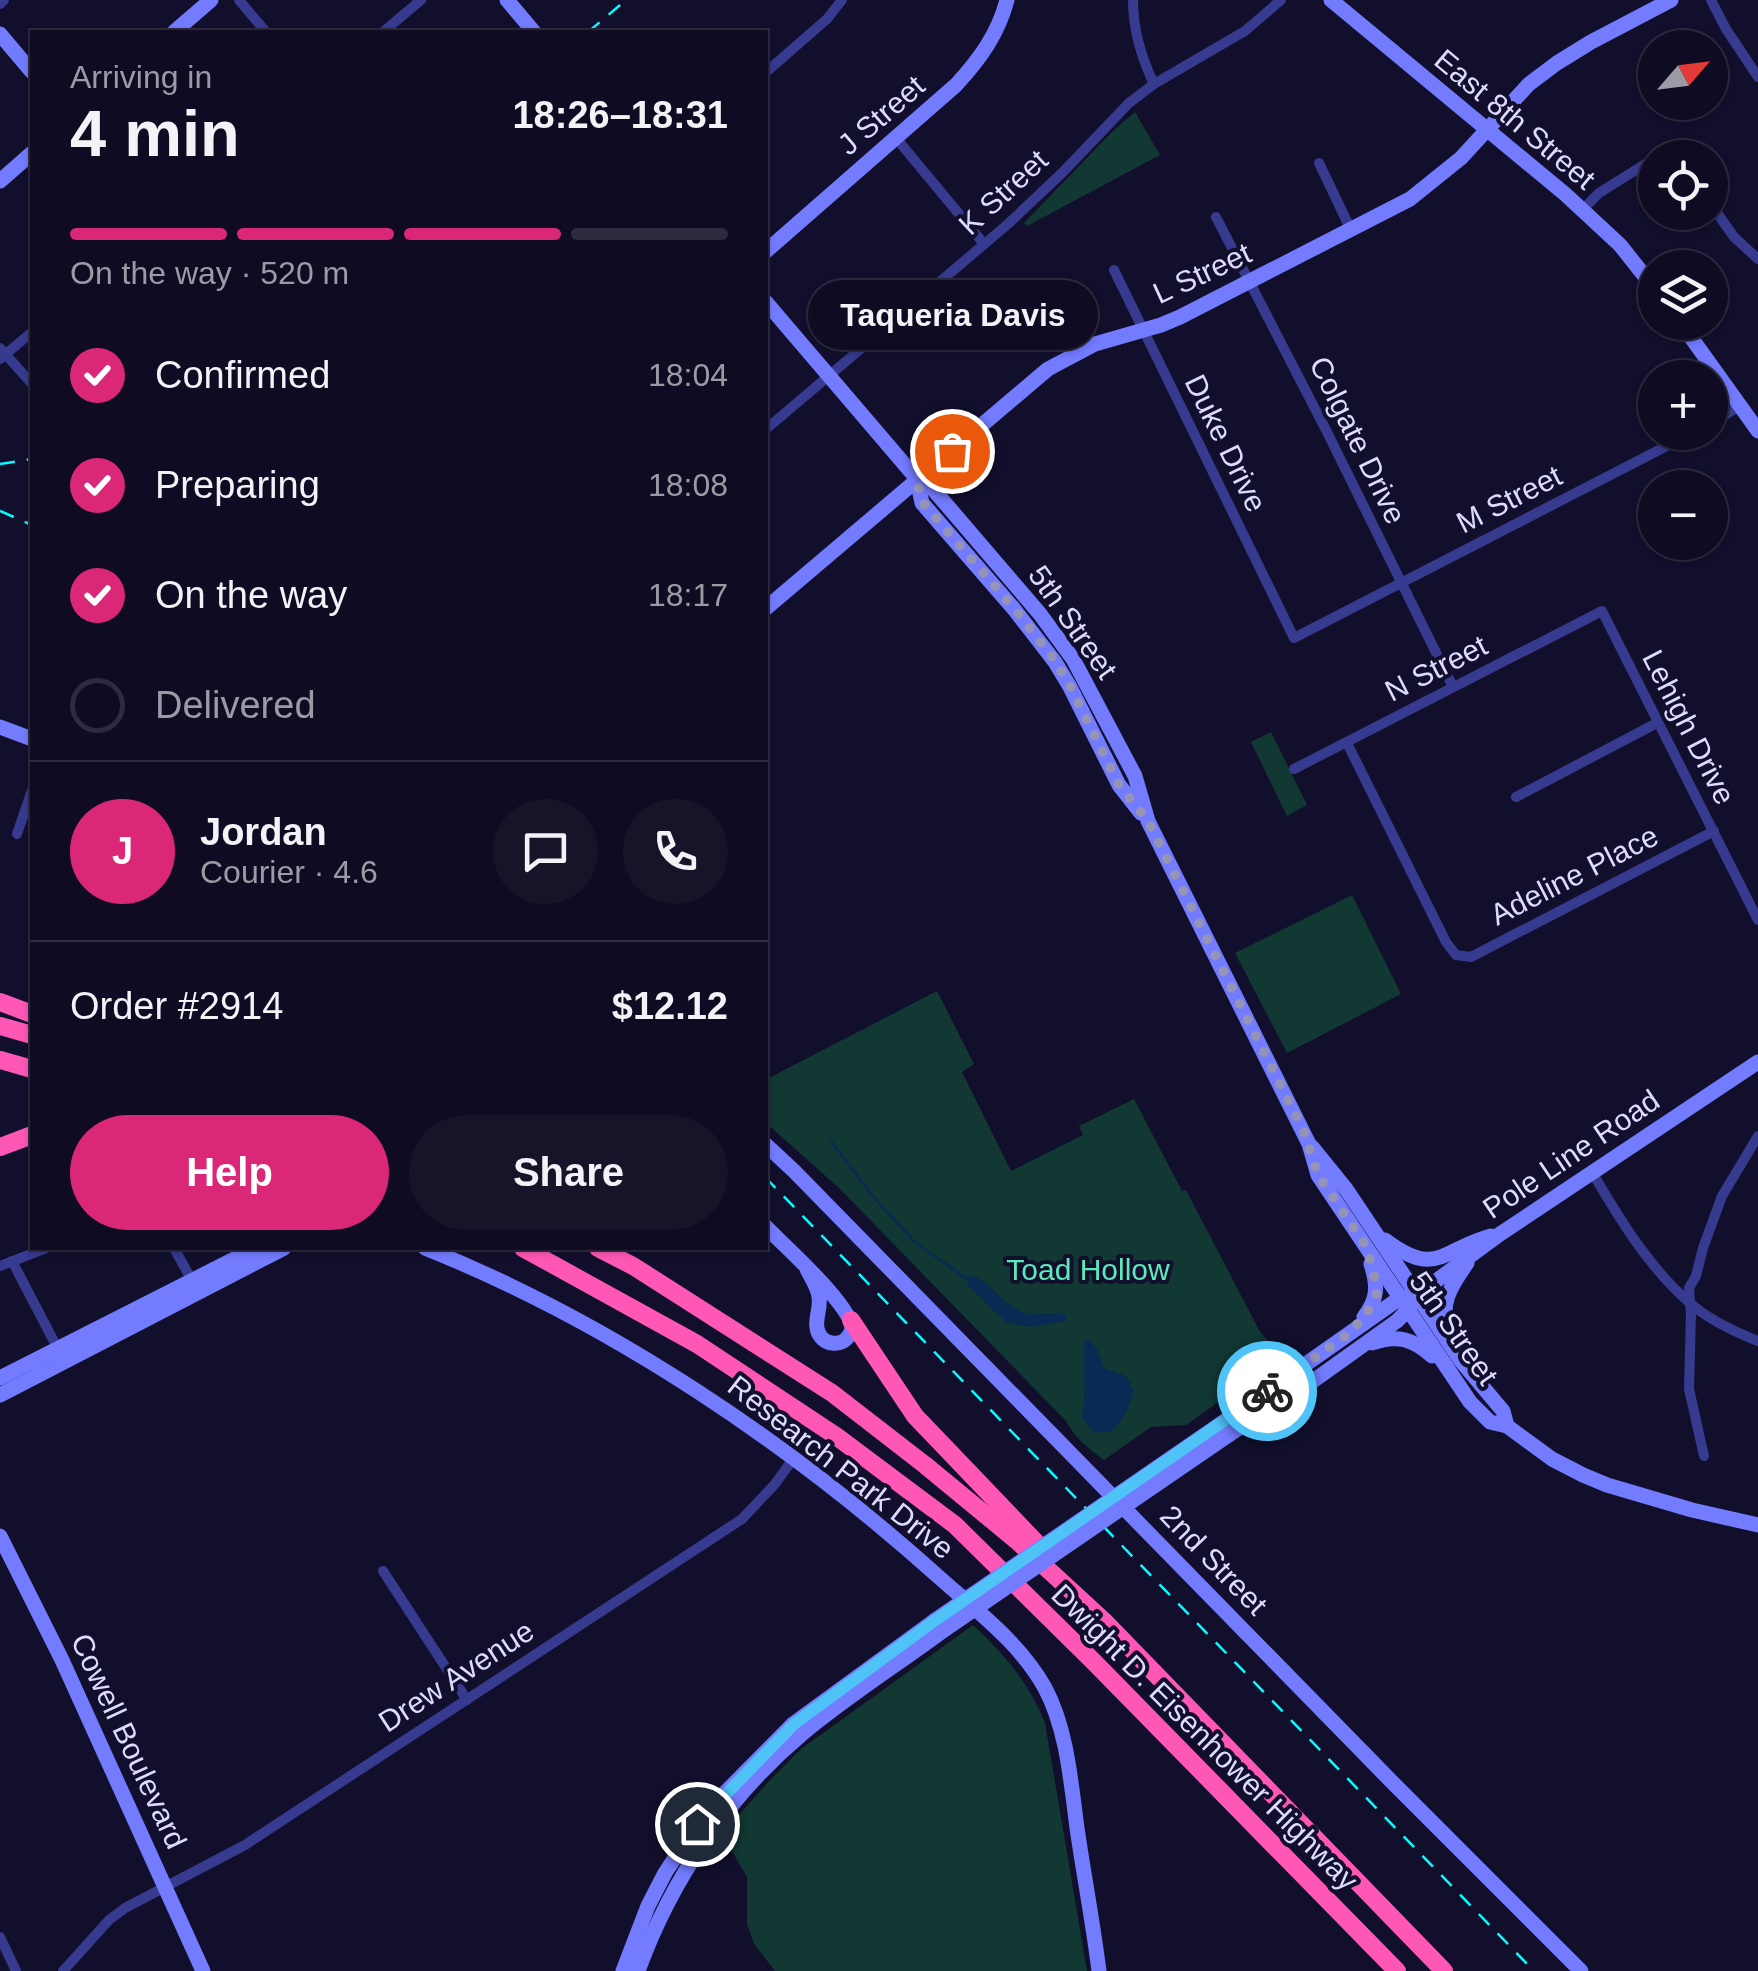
<!DOCTYPE html>
<html lang="en">
<head>
<meta charset="utf-8">
<style>
  :root { --surface:#0e0b22; --page:#17142a; --text:#f1f3f6; --muted:#9b9ba5; --line:#2e2b40; --accent:#db2777 }
  body { margin:0; font-family:Helvetica,sans-serif; background:var(--page); color:var(--text); height:100vh; display:flex; flex-direction:column; font-size:38px; white-space:nowrap }
  * { box-sizing:border-box; margin:0 }
  p { font-size:32px; color:var(--muted) }
  .icon { flex:none; width:55px; height:55px; fill:none; stroke:currentColor; stroke-width:2; stroke-linecap:round; stroke-linejoin:round }
  .map { position:relative; flex:1; overflow:hidden }
  .sheet { position:absolute; left:30px; top:30px; width:738px; height:1220px; display:flex; flex-direction:column; background:var(--surface); border-radius:0px; box-shadow:0 2px 8px #0004,0 0 0 2px var(--line) }
  .sheet>* { flex:none }
  .needle { width:65px; rotate:62deg }
  .tools { position:absolute; left:1638px; top:30px; display:grid; gap:20px }
  .tools a { display:grid; place-items:center; width:90px; height:90px; border-radius:50%; background:var(--surface); box-shadow:0 2px 8px #0004,0 0 0 2px var(--line); font-size:50px }
  .pin { position:absolute; display:grid; place-items:center; width:85px; height:85px; color:#fff; margin:-42px; border:5px solid #fff; border-radius:50%; box-shadow:0 2px 10px #0007 }
  .courier { position:absolute; display:grid; place-items:center; width:100px; height:100px; margin:-50px; border:8px solid #4fc3f7; border-radius:50%; background:#fff; color:#222; box-shadow:0 2px 12px #0007 }
  .bubble { position:absolute; height:70px; border-radius:35px; background:var(--surface); box-shadow:0 2px 8px #0004,0 0 0 2px var(--line); font-size:32px; font-weight:700; line-height:70px; text-align:center }
  .head em { font-style:normal; font-weight:700 }
  .head div { display:flex; flex-direction:column-reverse }
  .head { display:flex; align-items:center; justify-content:space-between; height:170px; padding:0 40px }
  h1 { font-size:65px; font-weight:700; line-height:75px }
  .bar { display:grid; grid-template-columns:repeat(4,1fr); gap:15px 10px; align-content:center; height:120px; padding:0 40px }
  .bar i { height:12px; border-radius:8px; background:var(--line) }
  .bar .selected { background:var(--accent) }
  .bar p { grid-column:span 4 }
  .line { display:flex; align-items:center; gap:25px; padding:0 40px; border-top:2px solid var(--line) }
  .line div { flex:1 }
  .round { display:grid; place-items:center; flex:none; width:105px; height:105px; border-radius:52px; background:var(--page) }
  ol { padding:0 40px; list-style:none }
  li { display:flex; align-items:center; gap:30px; height:110px }
  li p { margin-inline-start:auto }
  li .icon { padding:10px; border-radius:50%; background:var(--accent); color:#fff; stroke-width:4 }
  li:last-child { color:var(--muted) }
  li i { width:55px; height:55px; border:5px solid var(--line); border-radius:50% }
  .action { display:flex; gap:20px; margin-top:auto; padding:20px 40px }
  .action a { flex:1; height:115px; border-radius:60px; background:var(--accent); color:#fff; font-size:40px; font-weight:700; line-height:115px; text-align:center }
  .action a+a { background:var(--page); color:var(--text) }
  .map>svg:first-child { display:block }
  .green { fill:#123833 }
  .water { fill:#082a53 }
  .lines { fill:none; stroke-linecap:round; stroke-linejoin:round }
  .stream { stroke:#082a53; stroke-width:2.5 }
  .street { stroke:#373b90; stroke-width:10 }
  .secondary { stroke:#737bff; stroke-width:15 }
  .highway { stroke:#ff57b6; stroke-width:18 }
  .rail { stroke:#08fbff; stroke-width:2.5; stroke-dasharray:15 12; stroke-linecap:butt }
  .secondary-bridge { stroke:#737bff; stroke-width:15 }
  .done { stroke:#9694b6; stroke-width:10; stroke-dasharray:0 18 }
  .route { stroke:#4fc3f7; stroke-width:12 }
  .labels { text-anchor:middle; dominant-baseline:central; stroke-width:8; stroke-linejoin:round; paint-order:stroke }
  .street-label { font-size:30px; fill:#dddcff; stroke:#120f2d }
  .park-label { font-size:30px; fill:#5deabb; stroke:#120f2d }
</style>
</head>
<body>
<div class="map">
<svg width="1758" height="1971" viewBox="0 0 1758 1971">
  <rect width="100%" height="100%" fill="#120f2d"/>
  <!-- green -->
  <g class="green">
    <path d="M 1135,112 L 1160,155 L 1027,226 L 1024,223 L 1113,131 Z"/>
    <path d="M 1271,732 L 1307,805 L 1287,816 L 1251,742 Z"/>
    <path d="M 1352,895 L 1401,994 L 1287,1053 L 1235,953 Z"/>
    <path d="M 937,991 L 974,1064 L 962,1072 L 1011,1171 L 1083,1135 L 1079,1126 L 1134,1099 L 1182,1191 L 1186,1190 L 1259,1330 L 1281,1358 L 1186,1425 L 1151,1427 L 1104,1460 C 1089,1449 1075,1438 1066,1421 L 838,1187 L 765,1122 L 765,1080 Z"/>
    <path d="M 973,1625 C 1005,1655 1029,1683 1045,1723 L 1087,1971 L 775,1971 L 754,1944 L 747,1924 L 747,1877 L 722,1834 L 769,1781 L 801,1749 Z"/>
  </g>
  <!-- water -->
  <g class="water">
    <path d="M 971,1275 C 992,1282 1002,1305 1023,1312 C 1035,1316 1051,1312 1064,1313 L 1066,1315 L 1067,1321 L 1029,1327 L 1006,1322 L 968,1286 L 967,1279 Z"/>
    <path d="M 1088,1338 L 1097,1349 L 1104,1368 L 1126,1376 L 1134,1391 C 1131,1402 1123,1424 1112,1430 C 1107,1433 1101,1432 1095,1433 L 1082,1418 C 1088,1394 1081,1366 1085,1339 Z"/>
  </g>
  <g class="lines">
    <!-- stream -->
    <path class="stream" d="M 830,1140 L 876,1200 L 915,1242 L 967,1279"/>
    <!-- street -->
    <g class="street">
      <path d="M 239,0 L 266,32"/>
      <path d="M 1133,0 C 1133,31 1141,57 1154,84"/>
      <path d="M 1711,0 L 1726,29 L 1758,77"/>
      <path d="M 0,4 L 4,0"/>
      <path d="M 383,32 L 421,0"/>
      <path d="M 765,73 L 827,19 L 842,0"/>
      <path d="M 896,138 L 984,244"/>
      <path d="M 1656,158 L 1663,153 L 1673,152 L 1679,158"/>
      <path d="M 1319,163 L 1351,230"/>
      <path d="M 1710,203 L 1734,237 L 1758,259"/>
      <path d="M 1582,210 L 1599,193 L 1655,158"/>
      <path d="M 1216,217 L 1327,432 L 1453,687"/>
      <path d="M 1114,270 L 1294,638 L 1694,432"/>
      <path d="M 0,348 L 32,384"/>
      <path d="M 0,359 L 32,332"/>
      <path d="M 1710,424 L 1740,406"/>
      <path d="M 765,430 L 1008,224 L 1062,173 L 1129,103 L 1154,84 L 1245,31 L 1281,0"/>
      <path d="M 1347,743 L 1446,942 L 1456,955 L 1471,957 L 1714,831"/>
      <path d="M 1294,769 L 1602,611 L 1758,920"/>
      <path d="M 1516,797 L 1657,723"/>
      <path d="M 17,834 L 32,790"/>
      <path d="M 1592,1172 C 1619,1218 1649,1268 1690,1303 C 1709,1320 1735,1332 1758,1341"/>
      <path d="M 174,1248 L 195,1286"/>
      <path d="M 12,1261 L 59,1351"/>
      <path d="M 0,1266 L 46,1248"/>
      <path d="M 1704,1456 L 1689,1389 L 1691,1313 L 1689,1288 L 1696,1276 L 1703,1248 L 1722,1196 L 1758,1136"/>
      <path d="M 383,1571 L 467,1700"/>
      <path d="M 0,1937 L 16,1971"/>
      <path d="M 63,1971 L 109,1920 L 125,1908 L 245,1845 L 742,1519 L 775,1484 L 793,1459"/>
    </g>
    <!-- secondary -->
    <g class="secondary">
      <path d="M 507,0 L 534,32"/>
      <path d="M 1331,0 L 1565,194 L 1620,245 L 1655,289"/>
      <path d="M 174,32 L 211,0"/>
      <path d="M 0,34 L 32,72"/>
      <path d="M 0,181 L 32,153"/>
      <path d="M 765,252 L 956,85 C 980,59 998,34 1007,0"/>
      <path d="M 765,301 L 917,479 L 933,489 L 1040,614 L 1073,659 L 1135,776 L 1148,821 L 1309,1144 L 1318,1175 L 1470,1402 L 1490,1422 L 1507,1426 L 1552,1459 L 1583,1475 L 1607,1485 L 1692,1510 L 1758,1525"/>
      <path d="M 1680,322 L 1758,431"/>
      <path d="M 917,479 L 922,503 L 1014,609 L 1055,662 L 1070,687 L 1119,785 L 1141,813"/>
      <path d="M 765,609 L 1048,369 L 1095,344 L 1161,325 L 1180,317 L 1410,199 L 1461,158 L 1529,84 L 1557,63 L 1591,42 L 1671,0"/>
      <path d="M 0,727 L 32,739"/>
      <path d="M 765,1144 L 794,1171 L 1394,1784 L 1581,1971"/>
      <path d="M 1312,1147 L 1346,1189 L 1461,1361 L 1503,1411 L 1507,1426"/>
      <path d="M 765,1226 C 781,1243 859,1311 851,1332 C 844,1349 820,1346 817,1328 C 815,1318 821,1308 819,1297 C 818,1287 811,1278 807,1269"/>
      <path d="M 1385,1240 C 1437,1279 1442,1249 1491,1236"/>
      <path d="M 425,1248 C 612,1323 791,1444 941,1579 C 978,1612 1020,1643 1045,1688 C 1067,1729 1071,1783 1077,1828 C 1084,1876 1093,1923 1099,1971"/>
      <path d="M 1364,1317 C 1378,1299 1378,1286 1371,1264"/>
      <path d="M 1451,1338 C 1438,1305 1448,1291 1467,1263"/>
      <path d="M 1372,1343 C 1397,1334 1413,1339 1432,1356"/>
      <path d="M 0,1378 L 256,1248"/>
      <path d="M 0,1395 L 284,1248"/>
      <path d="M 1222,1423 L 1390,1305 L 1400,1298 L 1408,1297"/>
      <path d="M 1230,1434 L 1313,1381 L 1397,1321 L 1408,1310 L 1417,1295 L 1500,1234 L 1758,1062"/>
      <path d="M 0,1536 L 62,1660 L 203,1971"/>
      <path d="M 623,1971 L 648,1906 L 665,1873 L 703,1815 L 793,1724 L 934,1621"/>
      <path d="M 638,1971 C 671,1880 727,1797 802,1734 C 846,1697 897,1665 944,1630"/>
    </g>
    <!-- highway -->
    <g class="highway">
      <path d="M 0,1002 L 32,1014"/>
      <path d="M 0,1026 L 32,1035"/>
      <path d="M 0,1060 L 32,1069"/>
      <path d="M 0,1147 L 32,1135"/>
      <path d="M 523,1248 L 697,1344 L 836,1436 L 955,1525 L 1094,1662 L 1397,1971"/>
      <path d="M 598,1248 L 633,1266 L 832,1393 L 925,1465 L 1016,1540 L 1104,1621 L 1444,1971"/>
      <path d="M 851,1320 L 915,1416 L 1049,1556"/>
    </g>
    <!-- rail -->
    <g class="rail">
      <path d="M 588,32 L 626,0"/>
      <path d="M 0,464 L 32,459"/>
      <path d="M 0,511 L 32,525"/>
      <path d="M 765,1177 L 1534,1971"/>
    </g>
    <!-- secondary-bridge -->
    <g class="secondary-bridge">
      <path d="M 934,1621 L 1222,1423"/>
      <path d="M 944,1630 L 1230,1434"/>
    </g>
  </g>
  <g class="lines">
    <!-- done -->
    <path class="done" d="M 952,451 L 917,479 L 922,502 L 1014,608 L 1056,662 L 1070,686 L 1119,785 L 1148,821 L 1304,1132 L 1318,1175 L 1366,1246 L 1374,1274 L 1377,1293 L 1366,1315 L 1348,1334 L 1267,1391"/>
    <!-- route -->
    <path class="route" d="M 697,1824 L 794,1724 L 934,1621 L 1267,1391"/>
  </g>
  <g class="labels">
    <!-- street labels -->
    <g class="street-label">
      <text transform="translate(881 115) rotate(-41)">J Street</text>
      <text transform="translate(1515 119) rotate(40)">East 8th Street</text>
      <text transform="translate(1003 192) rotate(-43)">K Street</text>
      <text transform="translate(1202 273) rotate(-25)">L Street</text>
      <text transform="translate(1358 440) rotate(64)">Colgate Drive</text>
      <text transform="translate(1226 443) rotate(64)">Duke Drive</text>
      <text transform="translate(1509 499) rotate(-27)">M Street</text>
      <text transform="translate(1073 622) rotate(55)">5th Street</text>
      <text transform="translate(1436 668) rotate(-27)">N Street</text>
      <text transform="translate(1689 727) rotate(63)">Lehigh Drive</text>
      <text transform="translate(1574 875) rotate(-27)">Adeline Place</text>
      <text transform="translate(1571 1154) rotate(-34)">Pole Line Road</text>
      <text transform="translate(1454 1328) rotate(55)">5th Street</text>
      <text transform="translate(841 1467) rotate(38)">Research Park Drive</text>
      <text transform="translate(1214 1560) rotate(46)">2nd Street</text>
      <text transform="translate(456 1676) rotate(-33)">Drew Avenue</text>
      <text transform="translate(1205 1737) rotate(45)">Dwight D. Eisenhower Highway</text>
      <text transform="translate(129 1741) rotate(65)">Cowell Boulevard</text>
    </g>
    <!-- park labels -->
    <g class="park-label">
      <text x="1088" y="1269">Toad Hollow</text>
    </g>
  </g>
</svg>
<div class="tools">
<a><svg class="needle" viewBox="-14 -14 28 28"><path d="M0-13l5 13h-10z" fill="#e53935"/><path d="M0 13l5-13h-10z" fill="#9b9ba5"/></svg></a>
<a><svg class="icon" aria-label="locate" viewBox="0 0 24 24"><circle cx="12" cy="12" r="6"/><path d="M12 2v4M12 18v4M2 12h4M18 12h4"/></svg></a>
<a><svg class="icon" aria-label="layers" viewBox="0 0 24 24"><path d="M12 4l9 5-9 5-9-5zM3 14l9 5 9-5"/></svg></a>
<a>+</a>
<a>−</a>
</div>
<div class="pin" style="left:952px;top:451px;background:#ea580c"><svg class="icon" aria-label="bag" viewBox="0 0 24 24"><path d="M5 8h14l-1 12H6zM9 8a3 3 0 0 1 6 0"/></svg></div>
<div class="pin" style="left:697px;top:1824px;background:#1f2937"><svg class="icon" aria-label="home" viewBox="0 0 24 24"><path d="M3 11l9-7 9 7M6 9v11h12V9"/></svg></div>
<div class="courier" style="left:1267px;top:1391px"><svg class="icon" aria-label="bike" viewBox="0 0 24 24"><circle cx="6" cy="16" r="4"/><circle cx="18" cy="16" r="4"/><path d="M6 16l4-8h5l3 8M10 8l3 8H6M13 5h3"/></svg></div>
<div class="bubble" style="left:808px;top:280px;width:290px">Taqueria Davis</div>
<section class="sheet">
<div class="head"><div><h1>4 min</h1><p>Arriving in</p></div><em>18:26–18:31</em></div>
<div class="bar"><i class="selected"></i><i class="selected"></i><i class="selected"></i><i></i><p>On the way · 520 m</p></div>
<ol>
<li><svg class="icon" aria-label="check" viewBox="0 0 24 24"><path d="M5 12l5 5 9-10"/></svg>Confirmed<p>18:04</p></li>
<li><svg class="icon" aria-label="check" viewBox="0 0 24 24"><path d="M5 12l5 5 9-10"/></svg>Preparing<p>18:08</p></li>
<li><svg class="icon" aria-label="check" viewBox="0 0 24 24"><path d="M5 12l5 5 9-10"/></svg>On the way<p>18:17</p></li>
<li><i></i>Delivered</li>
</ol>
<div class="line" style="height:180px"><b class="round" style="background:var(--accent);color:#fff">J</b><div><b>Jordan</b><p>Courier · 4.6</p></div><a class="round"><svg class="icon" aria-label="chat" viewBox="0 0 24 24"><path d="M4 5h16v11H9l-5 4z"/></svg></a><a class="round"><svg class="icon" aria-label="phone" viewBox="0 0 24 24"><path d="M5 4h4l2 5-3 2q2 4 5 5l2-3 5 2v4C11 20 4 13 5 4z"/></svg></a></div>
<div class="line" style="height:130px"><div>Order #2914</div><b>$12.12</b></div>
<div class="action"><a>Help</a><a>Share</a></div>
</section>
</div>
</body>
</html>
